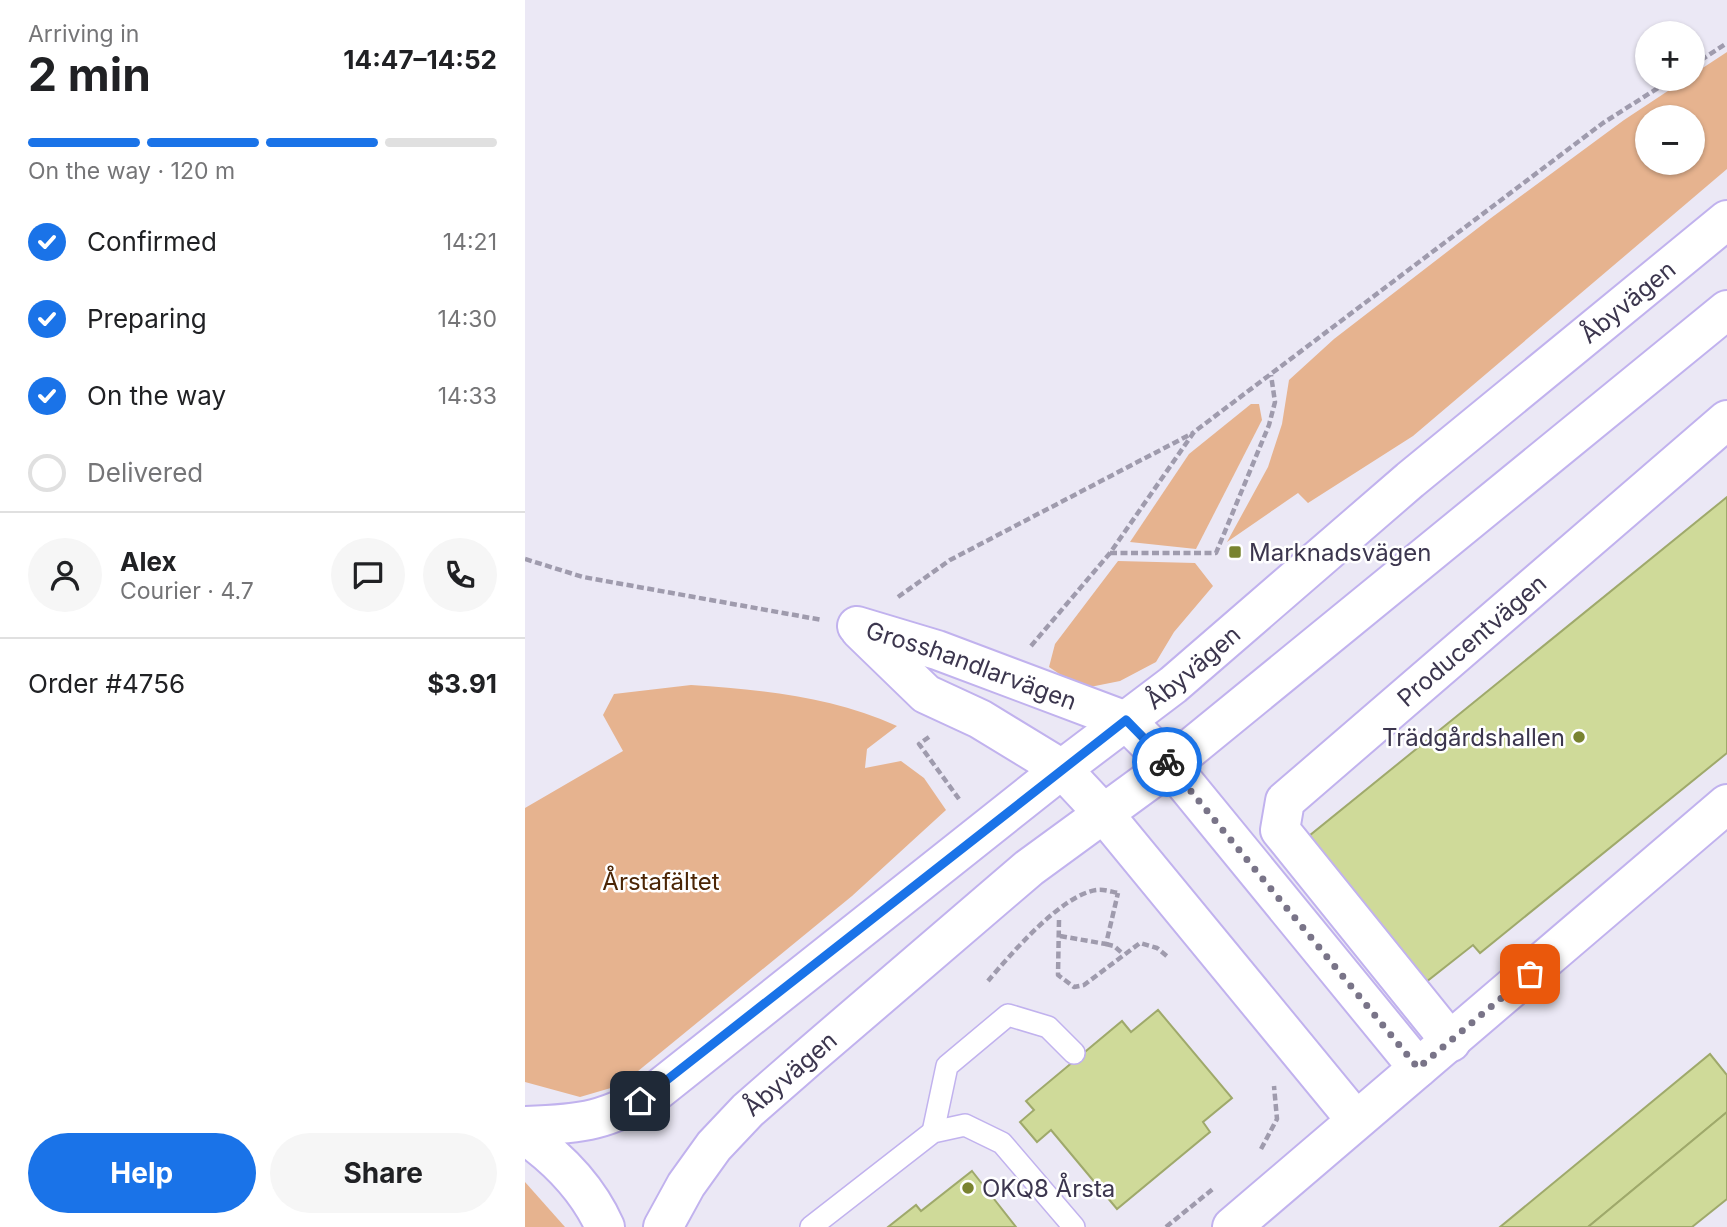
<!DOCTYPE html>
<html lang="en">
<head>
<meta charset="utf-8">
<style>
  :root { --surface:#fff; --page:#f6f6f6; --text:#202124; --muted:#757577; --line:#e0e0e0; --accent:#1a73e8 }
  body { margin:0; font-family:Inter,sans-serif; background:var(--page); color:var(--text); height:100vh; display:flex; flex-direction:column; font-size:26px; white-space:nowrap }
  * { box-sizing:border-box; margin:0 }
  p { font-size:23px; color:var(--muted) }
  .icon { flex:none; width:38px; height:38px; fill:none; stroke:currentColor; stroke-width:2; stroke-linecap:round; stroke-linejoin:round }
  .map { position:relative; flex:1; overflow:hidden }
  .drawer { display:flex; flex-direction:column; background:var(--surface); width:525px }
  .drawer>* { flex:none }
  .tools { position:absolute; left:1110px; top:21px; display:grid; gap:14px }
  .tools a { display:grid; place-items:center; width:70px; height:70px; border-radius:50%; background:var(--surface); box-shadow:0 2px 5px #0004; font-size:35px }
  .pin { position:absolute; display:grid; place-items:center; width:60px; height:60px; color:#fff; margin:-30px; border-radius:14px; box-shadow:0 4px 10px #0006 }
  .courier { position:absolute; display:grid; place-items:center; width:70px; height:70px; margin:-35px; border:5px solid #1a73e8; border-radius:50%; background:#fff; color:#222; box-shadow:0 2px 9px #0007 }
  .head em { font-style:normal; font-weight:700 }
  .head div { display:flex; flex-direction:column-reverse }
  .head { display:flex; align-items:center; justify-content:space-between; height:119px; padding:0 28px }
  h1 { font-size:46px; font-weight:700; line-height:52px }
  .bar { display:grid; grid-template-columns:repeat(4,1fr); gap:10px 7px; align-content:center; height:84px; padding:0 28px }
  .bar i { height:9px; border-radius:5px; background:var(--line) }
  .bar .current { background:var(--accent) }
  .bar p { grid-column:span 4 }
  .line { display:flex; align-items:center; gap:18px; padding:0 28px; border-top:2px solid var(--line) }
  .line div { flex:1 }
  .round { display:grid; place-items:center; flex:none; width:74px; height:74px; border-radius:37px; background:var(--page) }
  ol { padding:0 28px; list-style:none }
  li { display:flex; align-items:center; gap:21px; height:77px }
  li p { margin-inline-start:auto }
  li .icon { padding:7px; border-radius:50%; background:var(--accent); color:#fff; stroke-width:4 }
  li:last-child { color:var(--muted) }
  li i { width:38px; height:38px; border:4px solid var(--line); border-radius:50% }
  .button { display:flex; gap:14px; margin-top:auto; padding:14px 28px }
  .button a { flex:1; height:80px; border-radius:42px; background:var(--accent); color:#fff; font-size:28px; font-weight:700; line-height:80px; text-align:center }
  .button a+a { background:var(--page); color:var(--text) }
  main { display:flex; flex:1; min-height:0 }
  .map>svg:first-child { display:block }
  .green { fill:#e6b38f; fill-rule:evenodd }
  .building { fill:#cfda99; stroke:#9fa96b; stroke-width:2 }
  .lines { fill:none; stroke-linecap:round; stroke-linejoin:round }
  .service-casing { stroke:#c1b2ee; stroke-width:24 }
  .minor-casing { stroke:#c1b2ee; stroke-width:42 }
  .tertiary-casing { stroke:#c1b2ee; stroke-width:42 }
  .path { stroke:#9f9bad; stroke-width:4.5; stroke-dasharray:7 3.5; stroke-linecap:butt }
  .service { stroke:#fff; stroke-width:21 }
  .minor { stroke:#fff; stroke-width:38 }
  .tertiary { stroke:#fff; stroke-width:38 }
  .done { stroke:#797488; stroke-width:7; stroke-dasharray:0 12.6 }
  .route { stroke:#1a73e8; stroke-width:9 }
  .poi-dot { fill:#798330; stroke:#fff; stroke-width:2.5 }
  .labels { text-anchor:middle; dominant-baseline:central; stroke-width:5; stroke-linejoin:round; paint-order:stroke }
  .street-label { font-size:24px; fill:#3c364e; stroke:#fff }
  .poi-label { font-size:24px; fill:#3c364e; stroke:#fff; text-anchor:start }
  .park-label { font-size:24px; fill:#4b2505; stroke:#fff }
</style>
</head>
<body>
<main>
<section class="drawer">
<div class="head"><div><h1>2 min</h1><p>Arriving in</p></div><em>14:47–14:52</em></div>
<div class="bar"><i class="current"></i><i class="current"></i><i class="current"></i><i></i><p>On the way · 120 m</p></div>
<ol>
<li><svg class="icon" aria-label="check" viewBox="0 0 24 24"><path d="M5 12l5 5 9-10"/></svg>Confirmed<p>14:21</p></li>
<li><svg class="icon" aria-label="check" viewBox="0 0 24 24"><path d="M5 12l5 5 9-10"/></svg>Preparing<p>14:30</p></li>
<li><svg class="icon" aria-label="check" viewBox="0 0 24 24"><path d="M5 12l5 5 9-10"/></svg>On the way<p>14:33</p></li>
<li><i></i>Delivered</li>
</ol>
<div class="line" style="height:126px"><a class="round"><svg class="icon" aria-label="person" viewBox="0 0 24 24"><circle cx="12" cy="8" r="4"/><path d="M4 21q1-7 8-7t8 7"/></svg></a><div><b>Alex</b><p>Courier · 4.7</p></div><a class="round"><svg class="icon" aria-label="chat" viewBox="0 0 24 24"><path d="M4 5h16v11H9l-5 4z"/></svg></a><a class="round"><svg class="icon" aria-label="phone" viewBox="0 0 24 24"><path d="M5 4h4l2 5-3 2q2 4 5 5l2-3 5 2v4C11 20 4 13 5 4z"/></svg></a></div>
<div class="line" style="height:91px"><div>Order #4756</div><b>$3.91</b></div>
<div class="button"><a>Help</a><a>Share</a></div>
</section>
<div class="map">
<svg width="1202" height="1227" viewBox="0 0 1202 1227">
  <rect width="100%" height="100%" fill="#ebe8f5"/>
  <!-- green -->
  <g class="green">
    <path d="M 1202,52 L 1202,169 L 888,436 L 783,503 L 773,493 L 702,542 L 743,467 L 757,424 L 764,380 L 809,339 L 966,218 L 1099,120 L 1161,79 L 1167,79 L 1167,75 ZM 1167,117 L 1167,163 L 1122,163 L 1122,117 Z"/>
    <path d="M 726,404 L 734,404 L 737,420 L 671,549 L 605,542 L 664,454 Z"/>
    <path d="M 593,561 L 670,563 L 688,586 L 649,632 L 631,662 L 595,681 L 565,687 L 545,681 L 524,667 L 530,644 Z"/>
    <path d="M 166,685 C 237,690 306,696 372,726 L 342,749 L 340,768 L 376,761 L 399,778 L 421,810 L 327,896 L 96,1085 L 55,1097 L 0,1082 L 0,808 L 98,751 L 78,715 L 89,694 Z"/>
    <path d="M 0,1182 L 40,1227 L 0,1227 Z"/>
  </g>
  <!-- building -->
  <g class="building">
    <path d="M 1202,497 L 1202,753 L 955,953 L 948,945 L 901,982 L 784,836 Z"/>
    <path d="M 633,1010 L 707,1098 L 678,1122 L 685,1132 L 592,1209 L 526,1130 L 512,1142 L 495,1122 L 509,1110 L 501,1101 L 597,1021 L 606,1032 Z"/>
    <path d="M 1185,1054 L 1202,1075 L 1202,1112 L 1063,1227 L 975,1227 Z"/>
    <path d="M 1202,1112 L 1202,1199 L 1167,1227 L 1063,1227 Z"/>
    <path d="M 447,1171 L 491,1227 L 363,1227 L 391,1205 L 396,1211 Z"/>
  </g>
  <g class="lines">
    <!-- service casing -->
    <g class="service-casing">
      <g id="service">
        <path d="M 408,1132 L 422,1066 L 483,1015 L 523,1027 L 549,1053"/>
        <path d="M 286,1227 L 408,1132 L 440,1125 L 477,1143 L 549,1227"/>
      </g>
    </g>
    <!-- minor casing -->
    <g class="minor-casing">
      <g id="minor">
        <path id="s1" d="M 332,626 L 412,650 L 601,721 L 645,765 L 893,1068"/>
        <path d="M 335,630 L 401,694 L 455,719 L 537,769 L 579,814 L 830,1119"/>
        <path id="s2" d="M 926,1042 L 755,830 L 760,801 L 1202,420"/>
        <path d="M 707,1227 L 1202,804"/>
      </g>
    </g>
    <!-- tertiary casing -->
    <g class="tertiary-casing">
      <g id="tertiary">
        <path id="s3" d="M 0,1126 C 58,1124 82,1121 133,1090 L 537,769 L 648,685 L 885,480 L 1202,220"/>
        <path d="M 0,1135 C 34,1159 63,1189 80,1227"/>
        <path id="s4" d="M 138,1227 L 161,1185 L 189,1146 L 223,1110 L 286,1055 L 504,868 L 645,765 L 1202,310"/>
      </g>
    </g>
    <!-- path -->
    <g class="path">
      <path d="M 1167,66 L 1202,43"/>
      <path d="M 585,553 L 691,553 L 744,425 L 750,402 L 746,375"/>
      <path d="M 0,559 L 58,577 L 297,620"/>
      <path d="M 373,597 L 425,560 L 668,433"/>
      <path d="M 506,646 L 585,553 L 669,432 L 1078,123 L 1147,79"/>
      <path d="M 404,737 L 394,744 L 434,799"/>
      <path d="M 534,920 L 533,975 L 549,987 L 559,985 L 615,943 L 632,948 L 643,957"/>
      <path d="M 535,936 L 581,944 L 593,893"/>
      <path d="M 581,944 L 589,946 L 597,953"/>
      <path d="M 463,981 C 485,955 537,894 572,890 C 579,889 587,892 594,893"/>
      <path d="M 736,1149 L 752,1119 L 749,1086"/>
      <path d="M 641,1227 L 689,1188"/>
    </g>
    <!-- service -->
    <use href="#service" class="service"/>
    <!-- minor -->
    <use href="#minor" class="minor"/>
    <!-- tertiary -->
    <use href="#tertiary" class="tertiary"/>
  </g>
  <g class="lines">
    <!-- done -->
    <path class="done" d="M 642,762 L 893,1068 L 1005,974"/>
    <!-- route -->
    <path class="route" d="M 115,1101 L 601,720 L 642,762"/>
  </g>
  <!-- markers -->
  <g class="poi-dot">
    <rect x="703" y="545" width="14" height="14" rx="3.5"/>
    <circle cx="1054" cy="737" r="7"/>
    <circle cx="443" cy="1188" r="7"/>
  </g>
  <g class="labels">
    <!-- street labels -->
    <g class="street-label">
      <text stroke="none"><textPath href="#s3" startOffset="1390">Åbyvägen</textPath></text>
      <text stroke="none"><textPath href="#s2" startOffset="548">Producentvägen</textPath></text>
      <text stroke="none"><textPath href="#s3" startOffset="822">Åbyvägen</textPath></text>
      <text stroke="none"><textPath href="#s1" startOffset="121">Grosshandlarvägen</textPath></text>
      <text stroke="none"><textPath href="#s4" startOffset="201">Åbyvägen</textPath></text>
    </g>
    <!-- poi labels -->
    <g class="poi-label">
      <text x="724" y="552">Marknadsvägen</text>
      <text x="1040" y="737" text-anchor="end">Trädgårdshallen</text>
      <text x="457" y="1188">OKQ8 Årsta</text>
    </g>
    <!-- park labels -->
    <g class="park-label">
      <text x="136" y="881">Årstafältet</text>
    </g>
  </g>
</svg>
<div class="tools">
<a>+</a>
<a>−</a>
</div>
<div class="pin" style="left:1005px;top:974px;background:#ea580c"><svg class="icon" aria-label="bag" viewBox="0 0 24 24"><path d="M5 8h14l-1 12H6zM9 8a3 3 0 0 1 6 0"/></svg></div>
<div class="pin" style="left:115px;top:1101px;background:#1f2937"><svg class="icon" aria-label="home" viewBox="0 0 24 24"><path d="M3 11l9-7 9 7M6 9v11h12V9"/></svg></div>
<div class="courier" style="left:642px;top:762px"><svg class="icon" aria-label="bike" viewBox="0 0 24 24"><circle cx="6" cy="16" r="4"/><circle cx="18" cy="16" r="4"/><path d="M6 16l4-8h5l3 8M10 8l3 8H6M13 5h3"/></svg></div>
</div>
</main>
</body>
</html>
